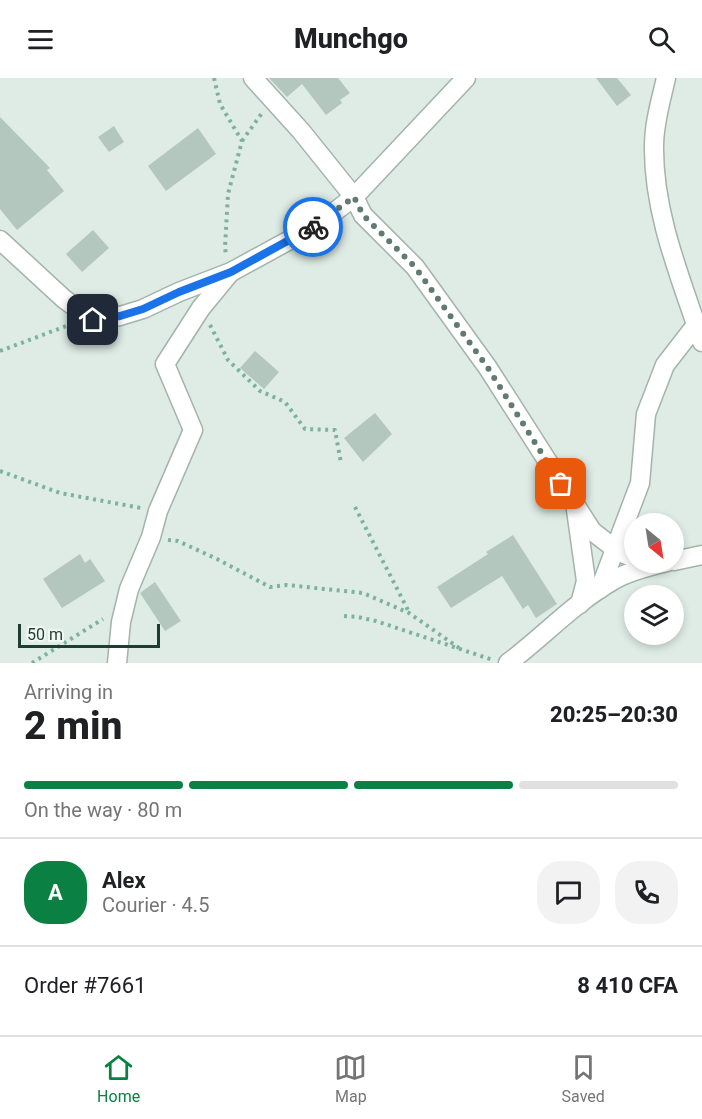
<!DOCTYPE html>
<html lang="en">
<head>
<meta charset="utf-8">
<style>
  :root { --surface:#fff; --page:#f2f2f2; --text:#202124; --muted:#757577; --line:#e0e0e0; --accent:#0b8043 }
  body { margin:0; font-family:Roboto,sans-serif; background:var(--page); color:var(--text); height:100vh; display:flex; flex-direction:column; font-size:22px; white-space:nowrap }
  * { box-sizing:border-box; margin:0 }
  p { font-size:20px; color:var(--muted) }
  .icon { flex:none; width:33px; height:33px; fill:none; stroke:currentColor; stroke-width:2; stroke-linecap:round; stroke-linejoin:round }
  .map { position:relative; height:585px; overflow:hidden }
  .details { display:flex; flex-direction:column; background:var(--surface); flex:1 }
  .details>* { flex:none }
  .needle { width:39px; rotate:150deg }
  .buttons { position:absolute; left:624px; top:435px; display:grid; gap:12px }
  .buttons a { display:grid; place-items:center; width:60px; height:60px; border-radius:50%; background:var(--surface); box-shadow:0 3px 9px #0003; font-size:30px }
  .scale { position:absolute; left:18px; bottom:15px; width:142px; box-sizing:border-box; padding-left:6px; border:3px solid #1f3e32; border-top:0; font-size:16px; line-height:21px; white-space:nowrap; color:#1f3e32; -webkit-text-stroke:4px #f0f8f3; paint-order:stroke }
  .pin { position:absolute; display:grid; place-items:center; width:51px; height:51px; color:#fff; margin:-26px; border-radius:12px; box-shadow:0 3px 9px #0006 }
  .courier { position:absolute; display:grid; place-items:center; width:60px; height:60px; margin:-30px; border:4px solid #1a73e8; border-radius:50%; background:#fff; color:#222; box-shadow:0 2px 8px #0007 }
  .head em { font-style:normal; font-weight:800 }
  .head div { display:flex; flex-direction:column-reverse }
  .head { display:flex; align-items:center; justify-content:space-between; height:102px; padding:0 24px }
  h1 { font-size:39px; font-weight:800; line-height:45px }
  .bar { display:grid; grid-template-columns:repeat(4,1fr); gap:9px 6px; align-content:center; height:72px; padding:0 24px }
  .bar i { height:8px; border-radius:4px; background:var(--line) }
  .bar .current { background:var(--accent) }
  .bar p { grid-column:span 4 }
  .line { display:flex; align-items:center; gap:15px; padding:0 24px; border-top:2px solid var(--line) }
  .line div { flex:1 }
  .round { display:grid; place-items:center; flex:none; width:63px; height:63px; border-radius:24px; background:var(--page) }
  header { display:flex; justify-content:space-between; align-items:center; height:78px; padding:0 24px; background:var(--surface); font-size:27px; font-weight:800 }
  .dock { display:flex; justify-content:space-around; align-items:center; height:84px; border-top:2px solid var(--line); background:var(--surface); font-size:16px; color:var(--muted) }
  .dock a { display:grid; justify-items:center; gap:3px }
  .dock .current { color:var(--accent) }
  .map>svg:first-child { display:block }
  .building { fill:#b4c7be }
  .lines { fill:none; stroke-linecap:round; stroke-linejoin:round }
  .minor-casing { stroke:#a2b4ac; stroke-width:21 }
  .path { stroke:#7db39c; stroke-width:4; stroke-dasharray:3 4.5; stroke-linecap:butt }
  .minor { stroke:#fff; stroke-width:18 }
  .done { stroke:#627b71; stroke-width:6; stroke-dasharray:0 10.8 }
  .route { stroke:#1a73e8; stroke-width:8 }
</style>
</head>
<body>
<header><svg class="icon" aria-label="menu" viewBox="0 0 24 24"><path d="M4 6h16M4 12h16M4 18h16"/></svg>Munchgo<svg class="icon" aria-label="search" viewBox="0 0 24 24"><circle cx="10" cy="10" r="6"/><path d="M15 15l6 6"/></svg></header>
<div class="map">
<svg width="702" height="585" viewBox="0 0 702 585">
  <rect width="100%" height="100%" fill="#dfece5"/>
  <!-- building -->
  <g class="building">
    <path d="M 269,0 L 338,0 L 350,15 L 340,22 L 342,25 L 326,37 L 302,6 L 287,19 Z"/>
    <path d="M 596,0 L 617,0 L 631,17 L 617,28 Z"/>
    <path d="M 0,39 L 50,90 L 47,92 L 64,113 L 17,152 L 0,131 Z"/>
    <path d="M 114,48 L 124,64 L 109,74 L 98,59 Z"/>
    <path d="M 198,50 L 216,76 L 166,113 L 148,88 Z"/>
    <path d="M 93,152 L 109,170 L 82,194 L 66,176 Z"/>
    <path d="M 255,273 L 279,294 L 264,311 L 240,290 Z"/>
    <path d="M 375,335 L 392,356 L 363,384 L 344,360 Z"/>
    <path d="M 513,457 L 557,526 L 536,540 L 528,527 L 523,531 L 502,498 L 451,530 L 437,509 L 488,476 L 486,474 Z"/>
    <path d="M 80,476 L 85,485 L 90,481 L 105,503 L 62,530 L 43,501 Z"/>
    <path d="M 155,504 L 181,543 L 165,553 L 140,515 Z"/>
  </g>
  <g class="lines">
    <!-- minor casing -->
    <g class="minor-casing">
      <g id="minor">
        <path d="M 253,0 L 301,53 L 354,119 L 363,137 L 415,189 L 488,290 L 592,453 L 619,474 L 634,480"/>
        <path d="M 666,0 C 661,22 654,45 654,68 C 653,135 681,201 702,264"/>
        <path d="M 0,162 L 64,221 L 93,242 L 120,238 L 143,231 L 179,214 L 231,194 L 317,147 L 354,119 L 466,0"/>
        <path d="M 576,432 L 586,503 L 580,526"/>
        <path d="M 674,483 L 702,477"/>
        <path d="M 600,511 L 640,405 L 646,336 L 665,287 L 696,247"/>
        <path d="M 117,585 L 121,544 L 129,511 L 151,459 L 158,433 L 193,352 L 165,286 L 201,230 L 229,196"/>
        <path d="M 508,585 C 544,558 575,524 614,502 C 629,493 650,488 667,484"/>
      </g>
    </g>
    <!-- path -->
    <g class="path">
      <path d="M 214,0 L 220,26 L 242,63 L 228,116 L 225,169 L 226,177"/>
      <path d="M 242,63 L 262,35"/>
      <path d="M 210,247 L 228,282 L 260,313 L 285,324 L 305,351 L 335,352 L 341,385"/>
      <path d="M 0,273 L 69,247"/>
      <path d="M 0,393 L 60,415 L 141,430"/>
      <path d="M 355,429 L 409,534"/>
      <path d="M 168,462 L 178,463 L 217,481 L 270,509 L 287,507 L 363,515 L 409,535 L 459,570"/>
      <path d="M 344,538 L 358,539 L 376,543 L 493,582"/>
      <path d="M 32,585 L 103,541"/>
    </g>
    <!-- minor -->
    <use href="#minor" class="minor"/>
  </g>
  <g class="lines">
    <!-- done -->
    <path class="done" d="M 313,149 L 354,119 L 363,137 L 415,189 L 488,290 L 561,406"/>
    <!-- route -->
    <path class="route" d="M 93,242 L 120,238 L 143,231 L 179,214 L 231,194 L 313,149"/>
  </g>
</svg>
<div class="buttons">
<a><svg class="needle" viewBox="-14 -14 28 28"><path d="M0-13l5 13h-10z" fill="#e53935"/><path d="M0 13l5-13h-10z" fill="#757577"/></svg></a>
<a><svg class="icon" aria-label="layers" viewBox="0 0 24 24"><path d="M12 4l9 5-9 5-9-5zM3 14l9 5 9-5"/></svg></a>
</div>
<div class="scale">50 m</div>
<div class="pin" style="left:561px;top:406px;background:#ea580c"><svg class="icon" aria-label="bag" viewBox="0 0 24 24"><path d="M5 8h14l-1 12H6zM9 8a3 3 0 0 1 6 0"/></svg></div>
<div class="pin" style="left:93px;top:242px;background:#1f2937"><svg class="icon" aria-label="home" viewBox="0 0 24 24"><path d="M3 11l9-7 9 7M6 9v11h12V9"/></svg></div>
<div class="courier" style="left:313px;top:149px"><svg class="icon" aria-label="bike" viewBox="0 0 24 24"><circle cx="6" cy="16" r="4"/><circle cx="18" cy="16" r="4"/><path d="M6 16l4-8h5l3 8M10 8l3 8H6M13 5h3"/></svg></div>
</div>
<section class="details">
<div class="head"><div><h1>2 min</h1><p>Arriving in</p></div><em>20:25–20:30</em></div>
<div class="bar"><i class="current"></i><i class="current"></i><i class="current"></i><i></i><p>On the way · 80 m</p></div>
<div class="line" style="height:108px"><b class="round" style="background:var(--accent);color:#fff">A</b><div><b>Alex</b><p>Courier · 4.5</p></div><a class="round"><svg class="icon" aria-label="chat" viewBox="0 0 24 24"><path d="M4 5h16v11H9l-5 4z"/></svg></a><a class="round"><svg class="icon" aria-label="phone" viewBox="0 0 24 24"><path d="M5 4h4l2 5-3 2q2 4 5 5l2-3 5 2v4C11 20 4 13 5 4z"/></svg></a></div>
<div class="line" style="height:78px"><div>Order #7661</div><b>8 410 CFA</b></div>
</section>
<nav class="dock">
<a class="current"><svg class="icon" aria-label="home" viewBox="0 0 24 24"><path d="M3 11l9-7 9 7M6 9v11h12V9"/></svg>Home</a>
<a><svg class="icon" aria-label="map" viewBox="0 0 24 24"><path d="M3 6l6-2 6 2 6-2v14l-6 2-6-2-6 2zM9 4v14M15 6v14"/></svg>Map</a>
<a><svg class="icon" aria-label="saved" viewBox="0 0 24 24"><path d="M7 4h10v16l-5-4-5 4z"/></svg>Saved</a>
</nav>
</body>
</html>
